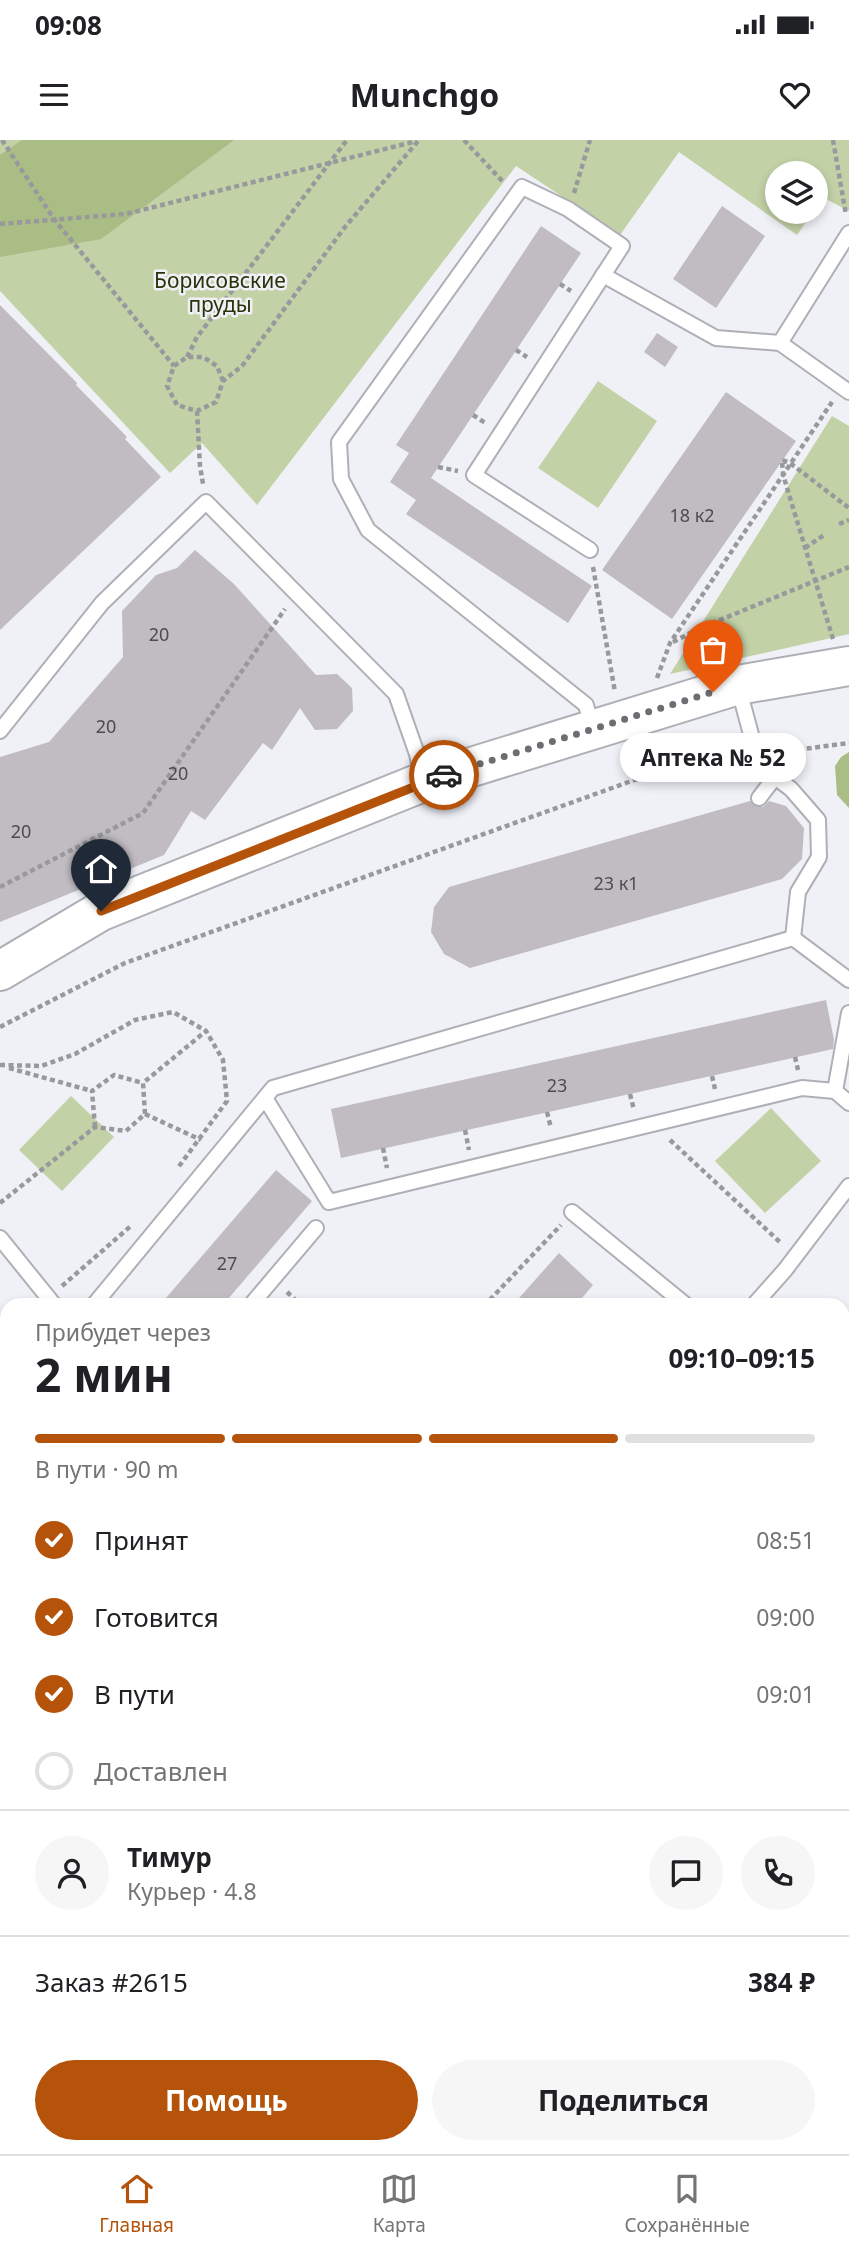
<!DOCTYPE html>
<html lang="ru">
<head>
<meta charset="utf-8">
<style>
  :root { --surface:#fff; --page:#f6f6f6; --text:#202124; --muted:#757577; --line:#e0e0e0; --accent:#b45309 }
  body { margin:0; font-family:"Noto Sans",sans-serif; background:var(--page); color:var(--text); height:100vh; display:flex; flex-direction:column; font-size:26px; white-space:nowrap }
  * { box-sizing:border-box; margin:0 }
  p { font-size:23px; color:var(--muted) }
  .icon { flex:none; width:38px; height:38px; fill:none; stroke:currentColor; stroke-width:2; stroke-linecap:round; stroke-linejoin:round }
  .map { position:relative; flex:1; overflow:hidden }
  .details { position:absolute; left:0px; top:1158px; width:850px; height:856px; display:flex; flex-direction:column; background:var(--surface); border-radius:21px 21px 0 0; box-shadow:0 4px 10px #0003 }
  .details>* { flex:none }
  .buttons { position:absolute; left:765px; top:21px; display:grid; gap:14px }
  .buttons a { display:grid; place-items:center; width:63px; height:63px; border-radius:50%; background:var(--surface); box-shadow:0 4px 10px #0003; font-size:35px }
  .pin { position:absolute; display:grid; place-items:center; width:60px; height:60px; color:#fff; margin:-72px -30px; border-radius:50% 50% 50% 0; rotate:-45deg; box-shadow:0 0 7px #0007 }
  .pin .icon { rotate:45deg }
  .courier { position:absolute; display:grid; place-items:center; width:70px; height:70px; margin:-35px; border:5px solid #b45309; border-radius:50%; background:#fff; color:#222; box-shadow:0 2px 9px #0007 }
  .bubble { position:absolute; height:49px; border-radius:24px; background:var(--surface); box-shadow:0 4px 10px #0003; font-size:23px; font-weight:700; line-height:49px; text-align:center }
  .head em { font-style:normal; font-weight:700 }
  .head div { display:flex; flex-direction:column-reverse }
  .head { display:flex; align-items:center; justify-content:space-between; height:119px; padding:0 35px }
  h1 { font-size:46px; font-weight:700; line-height:52px }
  .bar { display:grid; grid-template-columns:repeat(4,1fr); gap:10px 7px; align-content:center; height:84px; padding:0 35px }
  .bar i { height:9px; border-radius:5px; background:var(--line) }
  .bar .current { background:var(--accent) }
  .bar p { grid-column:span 4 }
  .line { display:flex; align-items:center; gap:18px; padding:0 35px; border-top:2px solid var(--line) }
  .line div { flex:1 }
  .round { display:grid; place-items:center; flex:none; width:74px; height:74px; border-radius:37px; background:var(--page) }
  ol { padding:0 35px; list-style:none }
  li { display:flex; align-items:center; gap:21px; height:77px }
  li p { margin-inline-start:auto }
  li .icon { padding:7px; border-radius:50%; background:var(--accent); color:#fff; stroke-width:4 }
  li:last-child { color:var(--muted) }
  li i { width:38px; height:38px; border:4px solid var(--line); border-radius:50% }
  .cta { display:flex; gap:14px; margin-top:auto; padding:14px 35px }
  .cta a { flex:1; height:80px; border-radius:42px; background:var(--accent); color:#fff; font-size:28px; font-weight:700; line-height:80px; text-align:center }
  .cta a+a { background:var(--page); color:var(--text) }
  .status { display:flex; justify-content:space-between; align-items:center; height:49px; padding:0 35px; background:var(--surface); direction:ltr }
  .status svg { height:19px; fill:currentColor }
  header { display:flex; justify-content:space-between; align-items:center; height:91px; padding:0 35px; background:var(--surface); font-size:32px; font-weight:700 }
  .dock { display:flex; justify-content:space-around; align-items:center; height:98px; border-top:2px solid var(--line); background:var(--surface); font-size:19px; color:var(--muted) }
  .dock a { display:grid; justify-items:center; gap:4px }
  .dock .current { color:var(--accent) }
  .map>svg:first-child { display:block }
  .green { fill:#c2d1a6 }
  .forest { fill:#aabd85 }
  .building { fill:#c0bcc1 }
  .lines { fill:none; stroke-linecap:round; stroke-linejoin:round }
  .lane-casing { stroke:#afb0b7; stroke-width:18 }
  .secondary-casing { stroke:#afb0b7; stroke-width:42 }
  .path { stroke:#98999d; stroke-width:4.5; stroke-dasharray:5 3.5; stroke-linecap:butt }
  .lane { stroke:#fff; stroke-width:14 }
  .secondary { stroke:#fff; stroke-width:38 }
  .done { stroke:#6d6e71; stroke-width:7; stroke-dasharray:0 12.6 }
  .route { stroke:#b45309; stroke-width:9 }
  .labels { text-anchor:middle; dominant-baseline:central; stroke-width:5; stroke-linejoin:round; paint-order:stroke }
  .number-label { font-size:18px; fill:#4c4c4f }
  .park-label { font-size:21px; fill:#283408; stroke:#f0f1f7 }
</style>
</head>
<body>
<div class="status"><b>09:08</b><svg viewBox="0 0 49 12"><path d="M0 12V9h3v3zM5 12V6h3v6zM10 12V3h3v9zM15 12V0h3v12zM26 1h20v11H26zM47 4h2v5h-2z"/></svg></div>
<header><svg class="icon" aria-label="menu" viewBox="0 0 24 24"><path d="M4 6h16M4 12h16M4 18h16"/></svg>Munchgo<svg class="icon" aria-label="heart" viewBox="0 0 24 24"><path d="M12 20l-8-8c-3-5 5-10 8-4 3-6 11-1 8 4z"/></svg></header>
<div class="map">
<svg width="849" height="2014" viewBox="0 0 849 2014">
  <rect width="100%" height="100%" fill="#f0f1f7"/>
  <!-- green -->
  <g class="green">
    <path d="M 0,0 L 849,0 L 849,71 L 824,58 L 816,69 L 816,33 L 777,33 L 777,72 L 813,72 L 797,95 L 679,12 L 620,95 L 516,26 L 257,365 L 202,303 L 170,333 L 0,151 Z"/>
    <path d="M 598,241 L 657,281 L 598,368 L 538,328 Z"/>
    <path d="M 832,276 L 849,286 L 849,494 L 670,534 Z"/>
    <path d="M 71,956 L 114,997 L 62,1051 L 19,1010 Z"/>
    <path d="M 771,968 L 821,1021 L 765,1073 L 715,1021 Z"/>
    <path d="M 7,1926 L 7,2007 L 72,2007 L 67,2014 L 0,2014 L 0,1929 Z"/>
    <path d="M 849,1957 L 849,2014 L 847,2014 L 838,2007 L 844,2007 L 844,1964 Z"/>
  </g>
  <!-- forest -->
  <g class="forest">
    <path d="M 22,0 L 234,0 L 101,99 L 0,117 L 0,15 Z"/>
    <path d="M 849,612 L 849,668 L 837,655 L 835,626 L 841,617 Z"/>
    <path d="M 5,1301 L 7,1302 L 7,1343 L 0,1352 L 0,1306 Z"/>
    <path d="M 7,1444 L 7,1532 L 0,1525 L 0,1451 Z"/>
    <path d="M 0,1984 L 7,1990 L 7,2007 L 19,2007 L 18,2014 L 0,2014 Z"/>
    <path d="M 474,2007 L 628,2007 L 637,2014 L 498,2014 L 498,2008 Z"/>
  </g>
  <!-- building -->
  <g class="building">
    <path d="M 722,66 L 765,96 L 716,168 L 673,139 Z"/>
    <path d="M 541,86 L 581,113 L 431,338 L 592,446 L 568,483 L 406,374 L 416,360 L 390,342 L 409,313 L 396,305 Z"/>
    <path d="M 0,165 L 77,243 L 76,245 L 127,297 L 125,299 L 161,337 L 0,490 Z"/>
    <path d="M 657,193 L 678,207 L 665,227 L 644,212 Z"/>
    <path d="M 726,252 L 796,301 L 672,479 L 602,430 Z"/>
    <path d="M 195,410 L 234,444 L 316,535 L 337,534 L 352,548 L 353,571 L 337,589 L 315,590 L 300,568 L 272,610 L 263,603 L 205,680 L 191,671 L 164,715 L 0,782 L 0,617 L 49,602 L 123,517 L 122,471 L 156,435 L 177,428 Z"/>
    <path d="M 750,661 L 757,667 L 763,667 L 769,661 L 786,666 L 804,688 L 802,719 L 782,739 L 470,828 L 444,814 L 431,792 L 434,767 L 449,747 Z"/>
    <path d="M 826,860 L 834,900 L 833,909 L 341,1018 L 331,969 Z"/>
    <path d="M 276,1030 L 312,1061 L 222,1166 L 159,1166 Z"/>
    <path d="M 559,1113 L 593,1145 L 575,1166 L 512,1166 Z"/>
  </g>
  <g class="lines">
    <!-- lane casing -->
    <g class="lane-casing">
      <g id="lane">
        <path d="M 849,93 L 780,203 L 849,252"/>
        <path d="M 603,135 L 716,198 L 780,203"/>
        <path d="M 590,410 L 474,335 L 622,106 L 568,69 L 522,47 L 339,302 L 341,339 L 368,390 L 586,565 L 592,587"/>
        <path d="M 738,546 L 760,628 L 775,637"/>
        <path d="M 0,591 L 102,463 L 206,362 L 396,554 L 417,614 L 423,641"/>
        <path d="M 759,658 L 775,637 L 791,649 L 818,680 L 819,717 L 798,752 L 793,798"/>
        <path d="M 835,951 L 849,963"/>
        <path d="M 265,958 L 329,1062 L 802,948 L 835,951 L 849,873"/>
        <path d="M 572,1072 L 687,1166"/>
        <path d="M 0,1098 L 55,1166"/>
        <path d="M 93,1166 L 273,948 L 793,798 L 849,840"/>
        <path d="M 250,1166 L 316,1088"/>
        <path d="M 753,1166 L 785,1130 L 849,1046"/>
        <path d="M 0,1272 L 7,1264"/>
        <path d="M 844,1294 L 849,1298"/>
        <path d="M 0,1416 L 7,1422"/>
        <path d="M 0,1899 L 7,1891"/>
        <path d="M 150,2007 L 158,2014"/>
        <path d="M 601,2007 L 609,2014"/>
        <path d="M 797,2007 L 805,2014"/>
      </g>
    </g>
    <!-- secondary casing -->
    <g class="secondary-casing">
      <g id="secondary">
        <path d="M 0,831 L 101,771 L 423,642 L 738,545 L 849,526"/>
        <path d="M 0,1689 L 7,1696"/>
        <path d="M 344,2007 L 352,2014"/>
      </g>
    </g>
    <!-- path -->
    <g class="path">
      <path d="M 2,0 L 54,79 L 174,226"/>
      <path d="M 464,0 L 504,43"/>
      <path d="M 833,0 L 846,75"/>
      <path d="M 574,53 L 590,0"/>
      <path d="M 0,84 L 126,74 L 417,1"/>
      <path d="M 560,144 L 571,151"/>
      <path d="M 516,210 L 527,217"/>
      <path d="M 187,217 L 197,197 L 347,0"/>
      <path d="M 223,241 L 217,226 L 203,217 L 187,217 L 174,226 L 167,246 L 177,265 L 197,271 L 216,262 L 223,241 L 242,226 L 345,87 L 419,0"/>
      <path d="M 197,271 L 200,326 L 203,344"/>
      <path d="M 473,275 L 487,284"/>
      <path d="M 438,327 L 458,331"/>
      <path d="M 839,384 L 849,380"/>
      <path d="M 805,408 L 824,395"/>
      <path d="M 593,427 L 615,552"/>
      <path d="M 833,499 L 787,348 L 783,334 L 782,320 L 790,323 L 849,368"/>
      <path d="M 673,502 L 698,489 L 849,427"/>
      <path d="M 657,538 L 670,503 L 832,262"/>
      <path d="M 773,613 L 849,603"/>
      <path d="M 0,747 L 143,673 L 285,469"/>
      <path d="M 0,887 L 125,823 L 665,629 L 737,618"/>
      <path d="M 795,917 L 798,930"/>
      <path d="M 0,925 L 41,926 L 75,914 L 135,880 L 173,872 L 206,891"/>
      <path d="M 9,928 L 92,951"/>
      <path d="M 712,936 L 715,949"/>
      <path d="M 630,954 L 634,970"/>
      <path d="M 547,972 L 551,988"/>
      <path d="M 145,974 L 201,1000"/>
      <path d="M 95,987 L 92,951 L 114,935 L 143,943"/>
      <path d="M 465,990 L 469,1010"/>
      <path d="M 670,1000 L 782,1104"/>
      <path d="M 383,1008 L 387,1028"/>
      <path d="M 0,1063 L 95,987 L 126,991 L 145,974 L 143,943 L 206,891 L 223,920 L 227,961 L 177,1029"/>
      <path d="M 62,1146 L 132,1085"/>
      <path d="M 287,1152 L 302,1166"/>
      <path d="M 484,1166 L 561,1085"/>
      <path d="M 0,1207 L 7,1200"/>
      <path d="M 0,1375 L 7,1367"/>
      <path d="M 0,1561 L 7,1619"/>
      <path d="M 0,1620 L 7,1624"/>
      <path d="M 0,1647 L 7,1641"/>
      <path d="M 844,1736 L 849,1740"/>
      <path d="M 0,1783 L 7,1790"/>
      <path d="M 844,1914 L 849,1908"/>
      <path d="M 251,2007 L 259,2014"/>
      <path d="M 658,2014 L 663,2007"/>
    </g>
    <!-- lane -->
    <use href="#lane" class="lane"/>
    <!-- secondary -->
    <use href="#secondary" class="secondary"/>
  </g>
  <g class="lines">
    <!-- done -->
    <path class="done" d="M 444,635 L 713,552"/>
    <!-- route -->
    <path class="route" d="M 101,771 L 444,635"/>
  </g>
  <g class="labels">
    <!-- number labels -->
    <g class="number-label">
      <text x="692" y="375">18 к2</text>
      <text x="159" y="494">20</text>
      <text x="106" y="586">20</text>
      <text x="178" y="633">20</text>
      <text x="21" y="691">20</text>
      <text x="616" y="743">23 к1</text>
      <text x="557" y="945">23</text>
      <text x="227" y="1123">27</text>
    </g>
    <!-- park labels -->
    <g class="park-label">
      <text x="220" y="140">Борисовские<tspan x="220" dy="24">пруды</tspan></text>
    </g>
  </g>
</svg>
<div class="buttons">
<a><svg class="icon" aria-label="layers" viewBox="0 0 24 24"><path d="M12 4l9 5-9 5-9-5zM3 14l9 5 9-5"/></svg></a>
</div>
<div class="pin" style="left:713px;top:552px;background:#ea580c"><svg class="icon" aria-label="bag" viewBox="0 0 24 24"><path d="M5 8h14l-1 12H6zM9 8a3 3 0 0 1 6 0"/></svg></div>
<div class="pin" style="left:101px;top:771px;background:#1f2937"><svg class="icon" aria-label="home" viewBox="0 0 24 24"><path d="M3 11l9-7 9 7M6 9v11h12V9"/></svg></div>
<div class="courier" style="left:444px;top:635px"><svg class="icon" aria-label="car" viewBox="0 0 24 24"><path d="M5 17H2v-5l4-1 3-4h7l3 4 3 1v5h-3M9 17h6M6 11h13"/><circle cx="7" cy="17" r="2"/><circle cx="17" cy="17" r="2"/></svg></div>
<div class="bubble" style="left:620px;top:593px;width:186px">Аптека № 52</div>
<section class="details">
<div class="head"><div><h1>2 мин</h1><p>Прибудет через</p></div><em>09:10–09:15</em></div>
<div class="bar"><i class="current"></i><i class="current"></i><i class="current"></i><i></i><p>В пути · 90 m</p></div>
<ol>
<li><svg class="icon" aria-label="check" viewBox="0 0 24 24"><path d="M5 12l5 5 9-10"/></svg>Принят<p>08:51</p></li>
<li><svg class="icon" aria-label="check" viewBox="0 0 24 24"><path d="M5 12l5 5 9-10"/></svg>Готовится<p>09:00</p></li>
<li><svg class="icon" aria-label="check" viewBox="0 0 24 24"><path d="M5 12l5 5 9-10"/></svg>В пути<p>09:01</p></li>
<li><i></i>Доставлен</li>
</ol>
<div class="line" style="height:126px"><a class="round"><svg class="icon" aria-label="person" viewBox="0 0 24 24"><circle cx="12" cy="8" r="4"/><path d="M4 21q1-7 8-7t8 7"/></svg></a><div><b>Тимур</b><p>Курьер · 4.8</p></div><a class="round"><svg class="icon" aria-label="chat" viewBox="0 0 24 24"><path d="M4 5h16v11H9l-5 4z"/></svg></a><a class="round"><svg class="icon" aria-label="phone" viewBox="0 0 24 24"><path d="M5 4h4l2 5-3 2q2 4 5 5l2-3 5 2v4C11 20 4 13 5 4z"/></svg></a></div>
<div class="line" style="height:91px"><div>Заказ #2615</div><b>384 ₽</b></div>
<div class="cta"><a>Помощь</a><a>Поделиться</a></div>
</section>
</div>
<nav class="dock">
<a class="current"><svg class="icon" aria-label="home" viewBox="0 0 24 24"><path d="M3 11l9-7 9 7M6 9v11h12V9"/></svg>Главная</a>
<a><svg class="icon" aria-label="map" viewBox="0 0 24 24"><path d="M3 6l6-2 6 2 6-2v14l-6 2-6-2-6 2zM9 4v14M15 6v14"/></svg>Карта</a>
<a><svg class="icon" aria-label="saved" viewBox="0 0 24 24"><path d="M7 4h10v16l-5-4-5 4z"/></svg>Сохранённые</a>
</nav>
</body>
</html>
